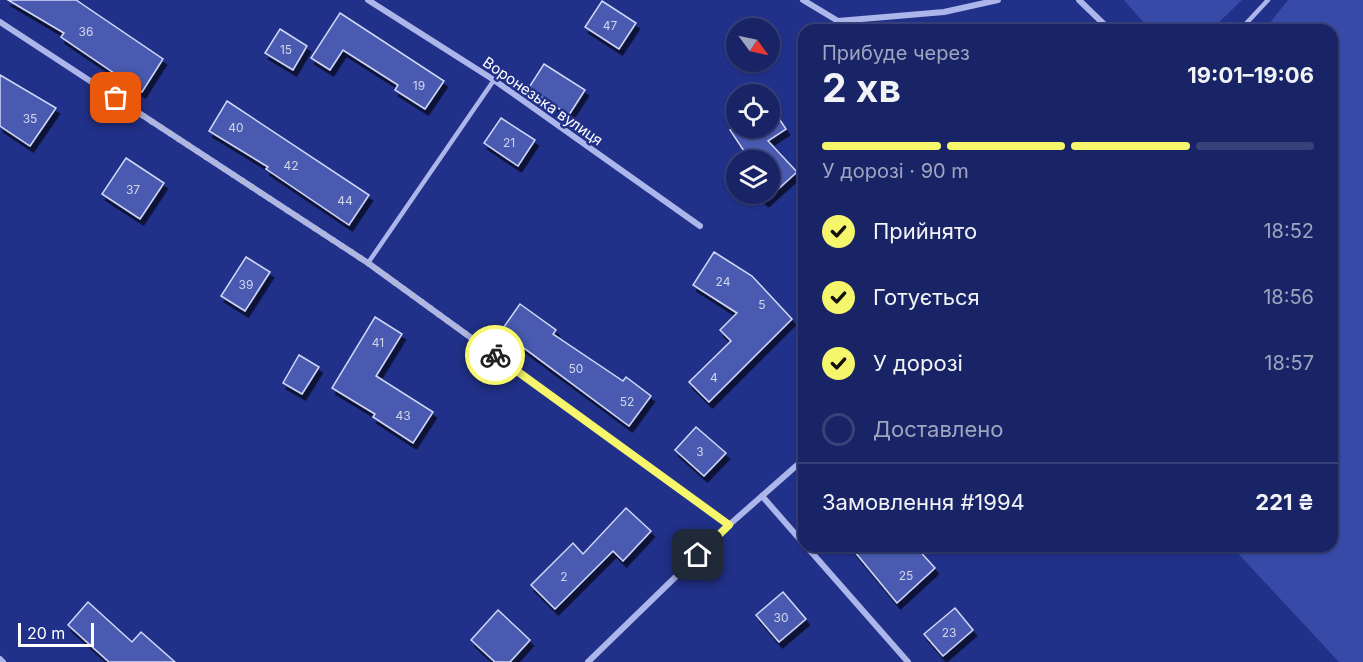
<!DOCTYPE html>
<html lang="uk">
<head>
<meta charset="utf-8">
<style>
  :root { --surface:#192466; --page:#222c6c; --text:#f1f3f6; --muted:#9fa4bf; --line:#37417a; --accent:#f6f66d }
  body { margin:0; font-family:Inter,sans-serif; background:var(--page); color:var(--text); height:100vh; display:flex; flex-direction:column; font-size:22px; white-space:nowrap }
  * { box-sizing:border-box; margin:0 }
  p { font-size:20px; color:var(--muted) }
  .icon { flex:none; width:33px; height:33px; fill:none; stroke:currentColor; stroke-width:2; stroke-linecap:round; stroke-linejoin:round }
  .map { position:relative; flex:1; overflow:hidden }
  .sheet { position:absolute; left:798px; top:24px; width:540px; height:528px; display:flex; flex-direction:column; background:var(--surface); border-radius:18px; box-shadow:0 2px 4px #0004,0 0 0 2px var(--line) }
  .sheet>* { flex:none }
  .needle { width:39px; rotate:123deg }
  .fabs { position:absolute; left:726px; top:18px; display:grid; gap:12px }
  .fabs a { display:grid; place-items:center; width:54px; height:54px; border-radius:50%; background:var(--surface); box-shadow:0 2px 4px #0004,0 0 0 2px var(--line); font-size:30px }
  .scale { position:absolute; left:18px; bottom:15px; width:76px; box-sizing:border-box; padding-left:6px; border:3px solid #fff; border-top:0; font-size:16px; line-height:21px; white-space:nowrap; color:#fff; -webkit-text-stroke:4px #213088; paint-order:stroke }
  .pin { position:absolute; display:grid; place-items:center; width:51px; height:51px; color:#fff; margin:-26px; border-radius:12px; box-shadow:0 3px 9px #0006 }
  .courier { position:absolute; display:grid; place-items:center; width:60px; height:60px; margin:-30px; border:4px solid #f6f66d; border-radius:50%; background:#fff; color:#222; box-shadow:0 2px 8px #0007 }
  .summary em { font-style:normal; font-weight:700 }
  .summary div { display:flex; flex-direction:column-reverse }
  .summary { display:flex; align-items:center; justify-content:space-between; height:102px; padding:0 24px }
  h1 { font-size:39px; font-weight:700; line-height:45px }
  .bar { display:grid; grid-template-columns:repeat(4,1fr); gap:9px 6px; align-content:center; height:72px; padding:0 24px }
  .bar i { height:8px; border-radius:4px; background:var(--line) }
  .bar .on { background:var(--accent) }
  .bar p { grid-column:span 4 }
  .line { display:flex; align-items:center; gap:15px; padding:0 24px; border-top:2px solid var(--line) }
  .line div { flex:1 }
  ol { padding:0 24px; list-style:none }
  li { display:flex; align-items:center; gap:18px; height:66px }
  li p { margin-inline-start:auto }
  li .icon { padding:6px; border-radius:50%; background:var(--accent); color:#111; stroke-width:4 }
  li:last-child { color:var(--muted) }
  li i { width:33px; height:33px; border:3px solid var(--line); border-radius:50% }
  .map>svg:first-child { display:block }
  .green { fill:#384aa7 }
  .building { fill:#4a5ab0; stroke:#d0d7f7; stroke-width:1.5; filter:url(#shadow) }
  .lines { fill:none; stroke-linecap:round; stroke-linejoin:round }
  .lane { stroke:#acb6ea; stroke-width:4.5 }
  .street { stroke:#acb6ea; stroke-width:6 }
  .done { stroke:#b1b7d5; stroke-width:6; stroke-dasharray:0 10.8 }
  .route { stroke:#f6f66d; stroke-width:8 }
  .labels { text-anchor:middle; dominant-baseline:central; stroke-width:5; stroke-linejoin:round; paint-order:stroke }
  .number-label { font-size:12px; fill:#d2d6eb }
  .street-label { font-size:15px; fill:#fff; stroke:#213088 }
</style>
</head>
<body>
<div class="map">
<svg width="1363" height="662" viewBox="0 0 1363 662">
  <defs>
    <filter id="shadow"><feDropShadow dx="3.5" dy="6" stdDeviation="0" flood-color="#0009"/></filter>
  </defs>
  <rect width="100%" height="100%" fill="#213088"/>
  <!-- green -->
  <g class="green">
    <path d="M 1124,0 L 1242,0 L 1211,30 L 1150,30 Z"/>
    <path d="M 1288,0 L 1363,0 L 1363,662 L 1339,662 L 1231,546 L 1332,546 L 1332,30 L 1264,30 Z"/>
  </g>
  <!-- building -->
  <g class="building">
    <path d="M 8,0 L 76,0 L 163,59 L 142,92 L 61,37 L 64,33 Z"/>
    <path d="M 602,1 L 636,23 L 619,49 L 585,27 Z"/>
    <path d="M 340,13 L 444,81 L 425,109 L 395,90 L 398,85 L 343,50 L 330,70 L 311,58 Z"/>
    <path d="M 280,29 L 307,46 L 293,70 L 265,53 Z"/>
    <path d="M 544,64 L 585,90 L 569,115 L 528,89 Z"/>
    <path d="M 0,75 L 56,108 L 30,146 L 0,126 Z"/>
    <path d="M 227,101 L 369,195 L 349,225 L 266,169 L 268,167 L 209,131 Z"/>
    <path d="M 770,105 L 786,129 L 768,141 L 797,172 L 765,201 L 758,194 L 770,194 L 770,160 L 750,160 L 730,130 L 736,125 L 736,128 L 770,128 Z"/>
    <path d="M 501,118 L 535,140 L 518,166 L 484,143 Z"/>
    <path d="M 126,158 L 164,183 L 140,219 L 102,194 Z"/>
    <path d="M 714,252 L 752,276 L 792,319 L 709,402 L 689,382 L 731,341 L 720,330 L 737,313 L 693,285 Z"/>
    <path d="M 246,257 L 270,272 L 245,311 L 221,296 Z"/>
    <path d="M 520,304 L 556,330 L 553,334 L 623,381 L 626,377 L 651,396 L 629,426 L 501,331 Z"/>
    <path d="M 375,317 L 402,334 L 376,376 L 433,412 L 413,443 L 373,417 L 375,414 L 332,388 Z"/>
    <path d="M 299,355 L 319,367 L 302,394 L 283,383 Z"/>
    <path d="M 696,427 L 726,453 L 704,476 L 675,450 Z"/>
    <path d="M 626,508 L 651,531 L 623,561 L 613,551 L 555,609 L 531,585 L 573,543 L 583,554 Z"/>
    <path d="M 850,546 L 915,546 L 935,568 L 897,603 Z"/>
    <path d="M 783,592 L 806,619 L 779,642 L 756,615 Z"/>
    <path d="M 88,602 L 132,642 L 141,632 L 175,662 L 109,662 L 68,625 Z"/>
    <path d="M 955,608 L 973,630 L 943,656 L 924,634 Z"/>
    <path d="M 498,610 L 530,640 L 510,662 L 495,662 L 471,640 Z"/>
  </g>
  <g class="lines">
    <!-- lane -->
    <g class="lane">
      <path d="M 1240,30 L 1268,0"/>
      <path d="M 368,263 L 494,80"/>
    </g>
    <!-- street -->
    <g class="street">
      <path d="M 368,0 L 494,80 L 700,226"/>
      <path d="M 803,0 L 838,21 L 944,12 L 998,0"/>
      <path d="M 1079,0 L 1110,30"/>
      <path d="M 0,22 L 368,263 L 729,525"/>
      <path d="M 762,496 L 804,544"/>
      <path d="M 806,546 L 908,662"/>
      <path d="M 0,659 L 3,662"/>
      <path d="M 588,662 L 729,525 L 804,459"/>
    </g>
  </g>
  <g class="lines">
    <!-- done -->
    <path class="done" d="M 116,98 L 368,263 L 495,355"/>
    <!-- route -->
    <path class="route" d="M 495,355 L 729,525 L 698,555"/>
  </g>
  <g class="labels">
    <!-- number labels -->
    <g class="number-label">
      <text x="610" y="25">47</text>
      <text x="86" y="31">36</text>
      <text x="286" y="49">15</text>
      <text x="419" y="85">19</text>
      <text x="30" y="118">35</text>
      <text x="236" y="127">40</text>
      <text x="509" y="142">21</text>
      <text x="291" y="165">42</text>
      <text x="133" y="189">37</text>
      <text x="345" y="200">44</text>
      <text x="723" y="281">24</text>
      <text x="246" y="284">39</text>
      <text x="762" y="304">5</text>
      <text x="378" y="342">41</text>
      <text x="576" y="368">50</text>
      <text x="714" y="377">4</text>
      <text x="627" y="401">52</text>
      <text x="403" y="415">43</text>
      <text x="700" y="451">3</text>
      <text x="906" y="575">25</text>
      <text x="564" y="576">2</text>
      <text x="781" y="617">30</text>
      <text x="949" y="632">23</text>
    </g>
    <!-- street labels -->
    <g class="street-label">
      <text transform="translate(543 101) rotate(35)">Воронезька вулиця</text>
    </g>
  </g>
</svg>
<div class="fabs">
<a><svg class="needle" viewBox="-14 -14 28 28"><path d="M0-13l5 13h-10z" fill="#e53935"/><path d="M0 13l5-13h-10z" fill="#9fa4bf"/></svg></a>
<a><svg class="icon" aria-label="locate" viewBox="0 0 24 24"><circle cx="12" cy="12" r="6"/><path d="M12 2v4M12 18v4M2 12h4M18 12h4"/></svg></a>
<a><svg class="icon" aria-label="layers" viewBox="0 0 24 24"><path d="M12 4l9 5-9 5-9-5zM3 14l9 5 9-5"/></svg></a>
</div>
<div class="scale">20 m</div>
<div class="pin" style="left:116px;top:98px;background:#ea580c"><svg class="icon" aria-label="bag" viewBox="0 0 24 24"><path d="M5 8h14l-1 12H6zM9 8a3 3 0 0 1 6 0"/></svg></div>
<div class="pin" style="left:698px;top:555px;background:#1f2937"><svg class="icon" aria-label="home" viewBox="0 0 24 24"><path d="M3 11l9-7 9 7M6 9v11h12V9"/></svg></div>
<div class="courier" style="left:495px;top:355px"><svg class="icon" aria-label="bike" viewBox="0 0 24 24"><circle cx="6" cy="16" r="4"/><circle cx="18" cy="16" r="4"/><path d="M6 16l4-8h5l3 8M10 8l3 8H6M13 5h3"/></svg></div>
<section class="sheet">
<div class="summary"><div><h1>2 хв</h1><p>Прибуде через</p></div><em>19:01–19:06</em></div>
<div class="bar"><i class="on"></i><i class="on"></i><i class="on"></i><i></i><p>У дорозі · 90 m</p></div>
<ol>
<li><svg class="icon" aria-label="check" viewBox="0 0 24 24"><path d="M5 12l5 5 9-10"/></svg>Прийнято<p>18:52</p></li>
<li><svg class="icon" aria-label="check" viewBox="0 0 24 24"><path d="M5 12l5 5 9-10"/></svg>Готується<p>18:56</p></li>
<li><svg class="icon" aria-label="check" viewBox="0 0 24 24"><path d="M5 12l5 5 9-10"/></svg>У дорозі<p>18:57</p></li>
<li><i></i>Доставлено</li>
</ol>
<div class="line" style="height:78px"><div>Замовлення #1994</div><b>221 ₴</b></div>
</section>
</div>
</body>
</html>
